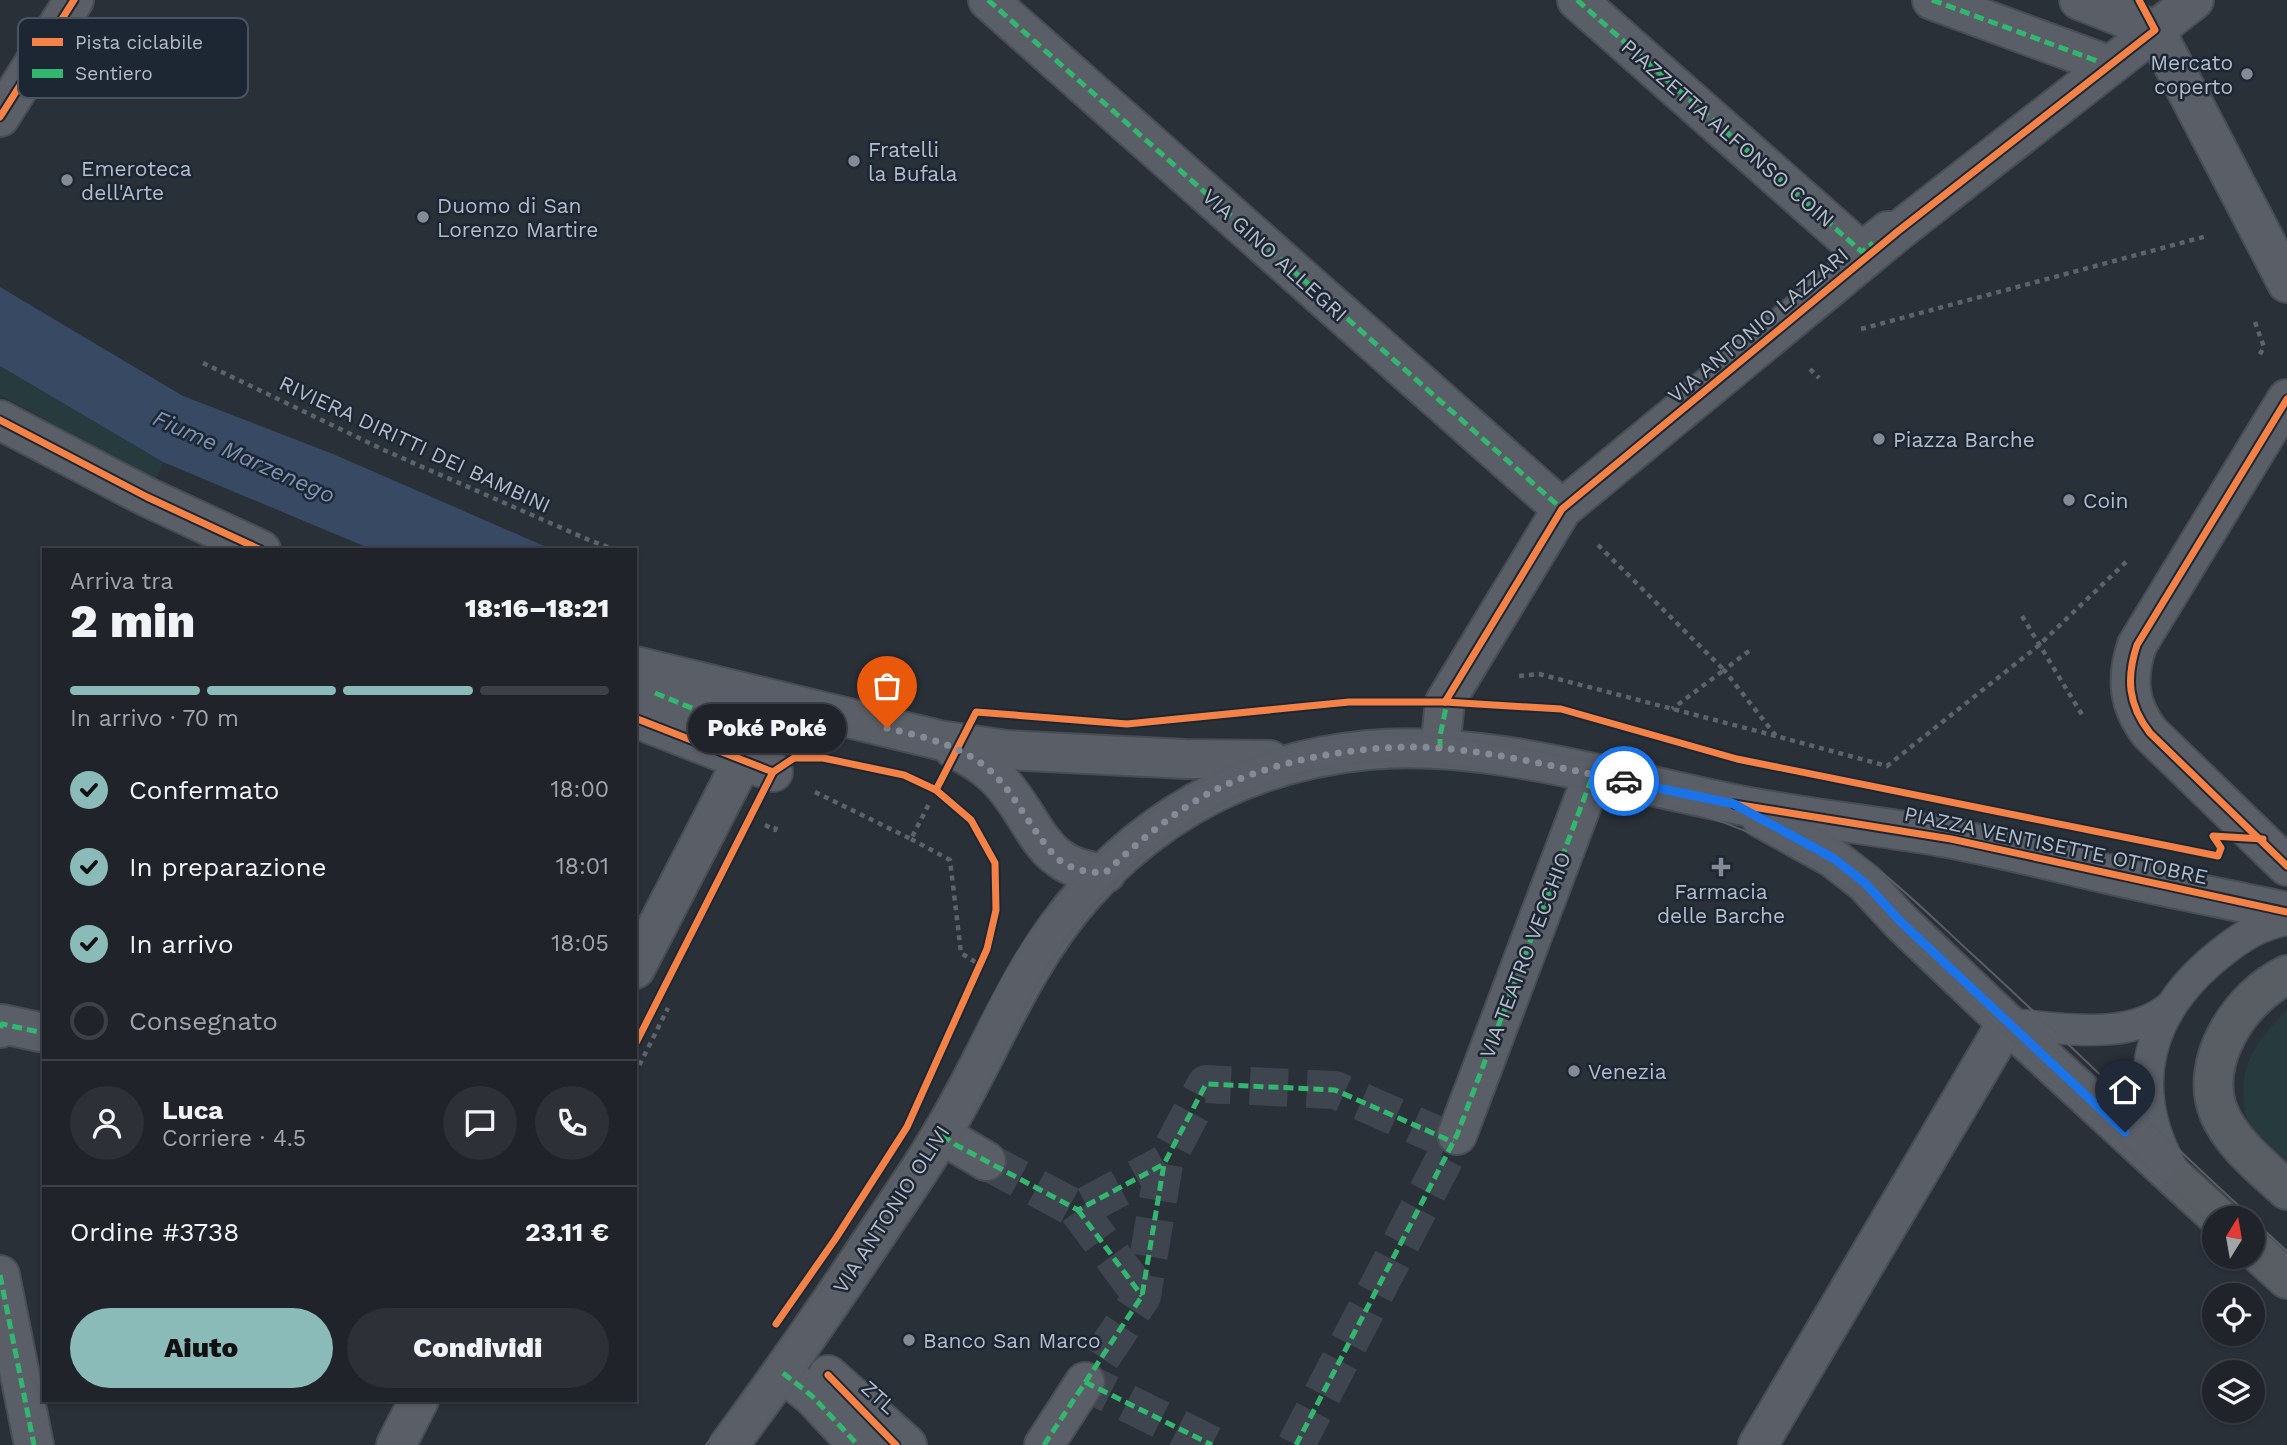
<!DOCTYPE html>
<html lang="it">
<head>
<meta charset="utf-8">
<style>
  :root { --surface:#20242a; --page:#2d3036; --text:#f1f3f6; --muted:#a2a4a8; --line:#3d4147; --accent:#8bbbb9 }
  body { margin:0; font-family:"Work Sans",sans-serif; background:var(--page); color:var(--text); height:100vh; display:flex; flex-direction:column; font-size:26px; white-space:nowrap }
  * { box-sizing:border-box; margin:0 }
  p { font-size:23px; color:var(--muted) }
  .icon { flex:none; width:38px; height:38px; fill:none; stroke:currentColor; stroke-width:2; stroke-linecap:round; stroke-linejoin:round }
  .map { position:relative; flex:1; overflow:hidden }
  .drawer { position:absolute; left:42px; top:548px; width:595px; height:854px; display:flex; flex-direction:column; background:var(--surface); border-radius:0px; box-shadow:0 2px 5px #0004,0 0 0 2px var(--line) }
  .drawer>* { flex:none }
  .needle { width:46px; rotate:11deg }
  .controls { position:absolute; left:2202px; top:1206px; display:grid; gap:14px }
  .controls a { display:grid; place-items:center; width:63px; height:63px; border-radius:50%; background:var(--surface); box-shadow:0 2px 5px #0004,0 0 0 2px var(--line); font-size:35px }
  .pin { position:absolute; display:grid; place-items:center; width:60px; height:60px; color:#fff; margin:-72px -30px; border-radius:50% 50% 50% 0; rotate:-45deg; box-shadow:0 0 7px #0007 }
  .pin .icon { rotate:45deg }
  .courier { position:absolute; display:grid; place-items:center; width:70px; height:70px; margin:-35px; border:5px solid #1a73e8; border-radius:50%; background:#fff; color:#222; box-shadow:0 2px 9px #0007 }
  .bubble { position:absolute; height:49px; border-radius:24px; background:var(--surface); box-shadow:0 2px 5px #0004,0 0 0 2px var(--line); font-size:23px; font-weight:800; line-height:49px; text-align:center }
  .overview em { font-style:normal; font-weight:800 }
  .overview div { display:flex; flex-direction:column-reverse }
  .overview { display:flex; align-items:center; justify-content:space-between; height:119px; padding:0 28px }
  h1 { font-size:46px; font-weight:800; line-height:52px }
  .bar { display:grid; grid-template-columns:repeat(4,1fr); gap:10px 7px; align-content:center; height:84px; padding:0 28px }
  .bar i { height:9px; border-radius:5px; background:var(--line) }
  .bar .selected { background:var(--accent) }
  .bar p { grid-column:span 4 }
  .line { display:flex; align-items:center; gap:18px; padding:0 28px; border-top:2px solid var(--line) }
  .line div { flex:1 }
  .round { display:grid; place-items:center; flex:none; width:74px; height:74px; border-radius:37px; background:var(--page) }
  ol { padding:0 28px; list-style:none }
  li { display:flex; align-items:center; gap:21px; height:77px }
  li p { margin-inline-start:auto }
  li .icon { padding:7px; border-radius:50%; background:var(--accent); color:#111; stroke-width:4 }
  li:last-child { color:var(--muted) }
  li i { width:38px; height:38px; border:4px solid var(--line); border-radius:50% }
  .cta { display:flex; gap:14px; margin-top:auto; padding:14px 28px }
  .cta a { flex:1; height:80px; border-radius:42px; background:var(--accent); color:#111; font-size:28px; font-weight:800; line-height:80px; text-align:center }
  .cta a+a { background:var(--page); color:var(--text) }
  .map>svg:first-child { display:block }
  .green { fill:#273a3e }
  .water { fill:#384963 }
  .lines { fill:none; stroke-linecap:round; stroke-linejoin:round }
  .street-tunnel { stroke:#3f454e; stroke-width:38; stroke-dasharray:38 19; stroke-linecap:butt }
  .lane-casing { stroke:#484c53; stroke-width:33 }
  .street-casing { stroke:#484c53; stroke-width:42 }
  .secondary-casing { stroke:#484c53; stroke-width:42 }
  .path { stroke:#5d636a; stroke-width:4.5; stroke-dasharray:5 5; stroke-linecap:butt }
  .lane { stroke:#5a5e66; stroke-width:30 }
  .street { stroke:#5a5e66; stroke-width:38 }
  .secondary { stroke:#595d64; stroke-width:38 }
  .tram { stroke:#595d64; stroke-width:2 }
  .quiet { stroke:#33b770; stroke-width:5; stroke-dasharray:10 5; stroke-linecap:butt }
  .cycleway-casing { stroke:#1d2633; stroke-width:11 }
  .cycleway { stroke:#f48246; stroke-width:7 }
  .done { stroke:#848b96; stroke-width:7; stroke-dasharray:0 12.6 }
  .route { stroke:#1a73e8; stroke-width:9 }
  .poi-dot { fill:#848b96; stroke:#1d2633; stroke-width:2.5 }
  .labels { text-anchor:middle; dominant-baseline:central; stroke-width:5; stroke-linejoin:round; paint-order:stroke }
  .poi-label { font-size:21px; fill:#b4bcc9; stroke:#1d2633; text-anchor:start }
  .street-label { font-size:21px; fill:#b4bcc9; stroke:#1d2633 }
  .water-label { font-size:23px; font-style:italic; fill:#7c92b1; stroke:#1d2633 }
  .key { fill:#1d2633; stroke:#4a5360; stroke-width:2 }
  .key-label { font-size:19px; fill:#b4bcc9 }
</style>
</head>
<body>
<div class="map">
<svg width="2287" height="1445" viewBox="0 0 2287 1445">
  <rect width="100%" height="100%" fill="#2a3038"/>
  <!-- green -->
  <g class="green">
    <path d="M 0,366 L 163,462 L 156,480 L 0,395 Z"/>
    <path d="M 2287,1010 L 2287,1162 C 2273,1149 2254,1135 2246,1117 C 2244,1112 2244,1105 2244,1100 C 2239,1062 2262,1035 2287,1010 Z"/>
  </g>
  <!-- water -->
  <path class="water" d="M 0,287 L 183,396 L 333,454 L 551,549 L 371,549 L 163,462 L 0,366 Z"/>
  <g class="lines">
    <!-- street-tunnel -->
    <g class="street-tunnel">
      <path d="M 986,1161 L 1078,1210 L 1164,1164"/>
      <path d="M 1078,1210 L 1142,1296"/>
      <path d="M 1212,1445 L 1085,1382 L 1142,1296 L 1164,1164 L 1206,1084 L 1335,1090 L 1453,1142"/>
      <path d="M 1296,1445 L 1457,1135"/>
    </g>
    <!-- lane casing -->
    <g class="lane-casing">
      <g id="lane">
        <path d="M 2008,1024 C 2060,1027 2129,1043 2171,1006"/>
        <path d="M 2173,1170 C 2126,1087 2147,1011 2221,953 C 2241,937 2261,924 2287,920"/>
      </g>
    </g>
    <!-- street casing -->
    <g class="street-casing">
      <g id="street">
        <path d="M 988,0 L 1562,509"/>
        <path d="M 1577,0 L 1862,252 L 1888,231"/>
        <path d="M 1932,0 L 2100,62"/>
        <path d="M 2079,0 L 2155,30 L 2287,283"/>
        <path d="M 0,117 L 74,0"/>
        <path d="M 2287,399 L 2137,645 C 2126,678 2128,705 2150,733 L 2287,866"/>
        <path d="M 0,420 L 147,497 L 261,550"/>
        <path d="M 635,666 L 939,740 L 1007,750 L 1185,759 L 1270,760"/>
        <path d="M 655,693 L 699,711"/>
        <path d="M 635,718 L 773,772"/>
        <path d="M 953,748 C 971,758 987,766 1001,782 C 1038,823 1040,870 1106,873"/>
        <path d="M 1440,749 L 1445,702 L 1562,509 L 1897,232 L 2194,0"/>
        <path d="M 1761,818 L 1833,858 L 1865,883 L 1901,922 L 2008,1024 L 2184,1186"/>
        <path d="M 635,969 L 750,746 C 767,723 791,712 820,715"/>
        <path d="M 0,1028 L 2,1024 L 44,1033"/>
        <path d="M 942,1135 L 986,1161"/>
        <path d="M 1457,1135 L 1593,775"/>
        <path d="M 0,1275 L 34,1445"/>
        <path d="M 783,1373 L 812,1396 L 858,1445"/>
        <path d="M 828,1375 L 907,1445"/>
        <path d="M 396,1445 L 419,1400"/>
        <path d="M 729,1445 C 781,1375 830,1304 878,1232 C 899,1200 922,1168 941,1135 C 989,1056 1021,965 1083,895 C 1159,809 1254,761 1368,750 C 1483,739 1616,780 1729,803 C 1801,818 1875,825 1948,838 C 2002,848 2055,862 2108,874 C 2167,888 2227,899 2287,912"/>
        <path d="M 1044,1445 L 1085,1382"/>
        <path d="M 1758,1445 L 2002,1031"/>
      </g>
    </g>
    <!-- secondary casing -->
    <g class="secondary-casing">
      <g id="secondary">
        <path d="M 2287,975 C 2240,997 2198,1062 2219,1113 C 2232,1144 2263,1168 2287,1190"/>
        <path d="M 2184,1186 L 2219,1218"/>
        <path d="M 2252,1247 L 2287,1279"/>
      </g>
    </g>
    <!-- path -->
    <g class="path">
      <path d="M 2255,322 L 2264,347 L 2259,356"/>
      <path d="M 1861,329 L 2207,236"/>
      <path d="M 203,363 L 386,451 L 589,540 L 616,550"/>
      <path d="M 1810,369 L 1819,378"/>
      <path d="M 1598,545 L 1724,670 L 1672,709"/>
      <path d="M 635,556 L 638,557"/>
      <path d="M 2022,616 L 2084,718"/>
      <path d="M 1749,651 L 1724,670 L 1776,736 L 1887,766 L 2038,646 L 2126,562"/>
      <path d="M 1519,676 L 1539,674 L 1776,736"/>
      <path d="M 815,792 L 911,839 L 930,802"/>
      <path d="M 765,825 L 775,830 L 778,822"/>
      <path d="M 911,839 L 950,860 L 961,953 L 977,963"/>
      <path d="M 635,1074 L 668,1008"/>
    </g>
    <!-- lane -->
    <use href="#lane" class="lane"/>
    <!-- street -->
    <use href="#street" class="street"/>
    <!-- secondary -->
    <use href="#secondary" class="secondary"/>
    <!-- tram -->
    <g class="tram">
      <path d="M 2252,1219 L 2287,1251"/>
      <path d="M 2243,1256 L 2287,1298"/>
      <path d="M 706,1445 C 783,1343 859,1240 925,1131 C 969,1057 995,972 1051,906 C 1153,786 1281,719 1442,737 C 1486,741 1530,751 1575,758 C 1659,772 1745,789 1821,831 C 1878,862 1926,912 1973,955 C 2067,1041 2158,1132 2252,1218"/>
      <path d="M 751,1445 C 800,1379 846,1311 891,1243 C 913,1210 937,1177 957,1143 C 989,1085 1014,1019 1049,964 C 1125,843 1263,754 1409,761 C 1448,763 1489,773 1527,778 C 1654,797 1763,819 1865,903 L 2214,1229"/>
    </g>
    <!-- quiet -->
    <g class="quiet">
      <path d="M 988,0 L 1562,509"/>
      <path d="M 1577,0 L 1862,252 L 1873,243"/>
      <path d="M 1932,0 L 2100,62"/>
      <path d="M 655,693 L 699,711"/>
      <path d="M 1440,749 L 1440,736 L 1448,698"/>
      <path d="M 0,1028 L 2,1024 L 44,1033"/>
      <path d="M 942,1135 L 956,1145 L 1078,1210 L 1164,1164"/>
      <path d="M 1078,1210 L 1142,1296"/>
      <path d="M 0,1275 L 34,1445"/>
      <path d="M 783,1373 L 812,1396 L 858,1445"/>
      <path d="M 1085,1382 L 1212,1445"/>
      <path d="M 1044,1445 L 1142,1296 L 1164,1164 L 1206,1084 L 1335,1090 L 1453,1142"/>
      <path d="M 1296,1445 L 1457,1135 L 1593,775"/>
    </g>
    <!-- cycleway casing -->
    <g class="cycleway-casing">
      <g id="cycleway">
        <path d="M 0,117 L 74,0"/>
        <path d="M 2287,399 L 2137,645 C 2126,678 2128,705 2150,733 L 2287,866"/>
        <path d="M 0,420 L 147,497 L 261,550"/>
        <path d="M 1445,702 L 1562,509 L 1897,232 L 2155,30 L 2139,0"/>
        <path d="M 635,718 L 773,772"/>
        <path d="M 936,790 L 976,712 L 1127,724 L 1349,702 L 1445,702 L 1561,709 L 1737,759 L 2218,856 L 2221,848 L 2213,836 L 2263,839"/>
        <path d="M 1734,804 L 1951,839 L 2287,912"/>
        <path d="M 635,1045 L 773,772 L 794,758 L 823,758 L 904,775 L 936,790 L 971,820 L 995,863 L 996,910 L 987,949 L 907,1127 L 836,1238 L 776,1324"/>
        <path d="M 828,1375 L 896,1445"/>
      </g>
    </g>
    <!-- cycleway -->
    <use href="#cycleway" class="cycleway"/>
  </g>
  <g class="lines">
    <!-- done -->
    <path class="done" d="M 887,728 C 930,738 973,748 1002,783 C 1022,807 1035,835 1057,858 C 1071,870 1087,872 1105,873 C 1138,842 1172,813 1211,792 C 1269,762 1344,748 1408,747 C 1476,746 1558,768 1624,781"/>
    <!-- route -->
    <path class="route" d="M 1624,781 L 1734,804 L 1833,858 L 1865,883 L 1901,922 L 2125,1132"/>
  </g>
  <!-- markers -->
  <g class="poi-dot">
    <circle cx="2247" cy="74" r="7"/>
    <circle cx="854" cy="161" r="7"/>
    <circle cx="67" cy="180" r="7"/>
    <circle cx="423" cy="217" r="7"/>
    <circle cx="1879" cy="439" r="7"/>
    <circle cx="2069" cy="500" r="7"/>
    <path d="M1717.5 856.5h7v7h7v7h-7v7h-7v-7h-7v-7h7z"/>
    <circle cx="1574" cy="1071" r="7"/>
    <circle cx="909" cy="1340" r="7"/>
  </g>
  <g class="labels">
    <!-- poi labels -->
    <g class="poi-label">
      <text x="2233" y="62" text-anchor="end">Mercato<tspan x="2233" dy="24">coperto</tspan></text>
      <text x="868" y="149">Fratelli<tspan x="868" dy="24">la Bufala</tspan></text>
      <text x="81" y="168">Emeroteca<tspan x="81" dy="24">dell'Arte</tspan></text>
      <text x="437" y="205">Duomo di San<tspan x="437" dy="24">Lorenzo Martire</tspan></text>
      <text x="1893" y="439">Piazza Barche</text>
      <text x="2083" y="500">Coin</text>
      <text x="1721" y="891" text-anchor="middle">Farmacia<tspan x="1721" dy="24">delle Barche</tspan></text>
      <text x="1588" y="1071">Venezia</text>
      <text x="923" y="1340">Banco San Marco</text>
    </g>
    <!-- street labels -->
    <g class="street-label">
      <text transform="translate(1728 133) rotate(41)">PIAZZETTA ALFONSO COIN</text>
      <text transform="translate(1275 255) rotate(42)">VIA GINO ALLEGRI</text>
      <text transform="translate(1758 325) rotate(-40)">VIA ANTONIO LAZZARI</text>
      <text transform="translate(415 444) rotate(25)">RIVIERA DIRITTI DEI BAMBINI</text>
      <text transform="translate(2056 845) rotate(12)">PIAZZA VENTISETTE OTTOBRE</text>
      <text transform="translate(1525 955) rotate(-69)">VIA TEATRO VECCHIO</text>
      <text transform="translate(891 1209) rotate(-57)">VIA ANTONIO OLIVI</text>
      <text transform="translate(879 1397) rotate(42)">ZTL</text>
    </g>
    <!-- water labels -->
    <g class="water-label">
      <text transform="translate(244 457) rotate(24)">Fiume Marzenego</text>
    </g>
  </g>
  <!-- legend -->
  <rect x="18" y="18" width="230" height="80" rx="10" class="key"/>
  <rect x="32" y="38" width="31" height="8" fill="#f48246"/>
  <rect x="32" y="69" width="31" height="9" fill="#33b770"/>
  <g class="key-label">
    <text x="75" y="49">Pista ciclabile</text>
    <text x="75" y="80">Sentiero</text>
  </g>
</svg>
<div class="controls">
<a><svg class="needle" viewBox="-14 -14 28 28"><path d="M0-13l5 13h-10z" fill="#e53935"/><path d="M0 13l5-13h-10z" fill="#a2a4a8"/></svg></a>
<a><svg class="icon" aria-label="locate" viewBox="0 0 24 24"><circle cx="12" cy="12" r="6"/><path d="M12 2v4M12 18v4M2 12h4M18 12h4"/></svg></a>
<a><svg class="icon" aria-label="layers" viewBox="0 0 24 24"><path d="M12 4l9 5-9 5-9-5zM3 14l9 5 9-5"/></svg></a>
</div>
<div class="pin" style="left:887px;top:728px;background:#ea580c"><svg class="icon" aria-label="bag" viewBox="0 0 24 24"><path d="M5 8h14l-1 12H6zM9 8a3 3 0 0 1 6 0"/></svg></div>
<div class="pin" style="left:2125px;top:1132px;background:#1f2937"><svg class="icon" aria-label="home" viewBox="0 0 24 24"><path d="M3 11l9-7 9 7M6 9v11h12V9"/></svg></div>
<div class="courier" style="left:1624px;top:781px"><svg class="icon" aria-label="car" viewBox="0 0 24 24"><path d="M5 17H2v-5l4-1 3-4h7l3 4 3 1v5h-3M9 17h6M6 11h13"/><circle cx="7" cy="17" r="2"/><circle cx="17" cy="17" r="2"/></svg></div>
<div class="bubble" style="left:688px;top:704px;width:158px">Poké Poké</div>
<section class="drawer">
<div class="overview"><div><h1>2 min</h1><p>Arriva tra</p></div><em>18:16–18:21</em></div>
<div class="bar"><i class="selected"></i><i class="selected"></i><i class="selected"></i><i></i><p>In arrivo · 70 m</p></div>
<ol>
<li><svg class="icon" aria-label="check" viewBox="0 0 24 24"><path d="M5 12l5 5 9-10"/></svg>Confermato<p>18:00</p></li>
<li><svg class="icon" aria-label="check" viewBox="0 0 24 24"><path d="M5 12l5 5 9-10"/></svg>In preparazione<p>18:01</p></li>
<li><svg class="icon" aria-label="check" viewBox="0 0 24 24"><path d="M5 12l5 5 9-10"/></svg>In arrivo<p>18:05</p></li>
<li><i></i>Consegnato</li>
</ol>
<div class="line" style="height:126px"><a class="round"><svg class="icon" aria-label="person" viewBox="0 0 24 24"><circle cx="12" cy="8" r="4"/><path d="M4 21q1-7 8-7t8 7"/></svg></a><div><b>Luca</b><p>Corriere · 4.5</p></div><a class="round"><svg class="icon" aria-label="chat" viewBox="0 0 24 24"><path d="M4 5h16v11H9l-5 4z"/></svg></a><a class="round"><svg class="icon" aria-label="phone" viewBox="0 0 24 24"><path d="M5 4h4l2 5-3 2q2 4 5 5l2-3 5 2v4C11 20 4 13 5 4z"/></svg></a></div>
<div class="line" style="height:91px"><div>Ordine #3738</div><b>23.11 €</b></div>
<div class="cta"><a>Aiuto</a><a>Condividi</a></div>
</section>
</div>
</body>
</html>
